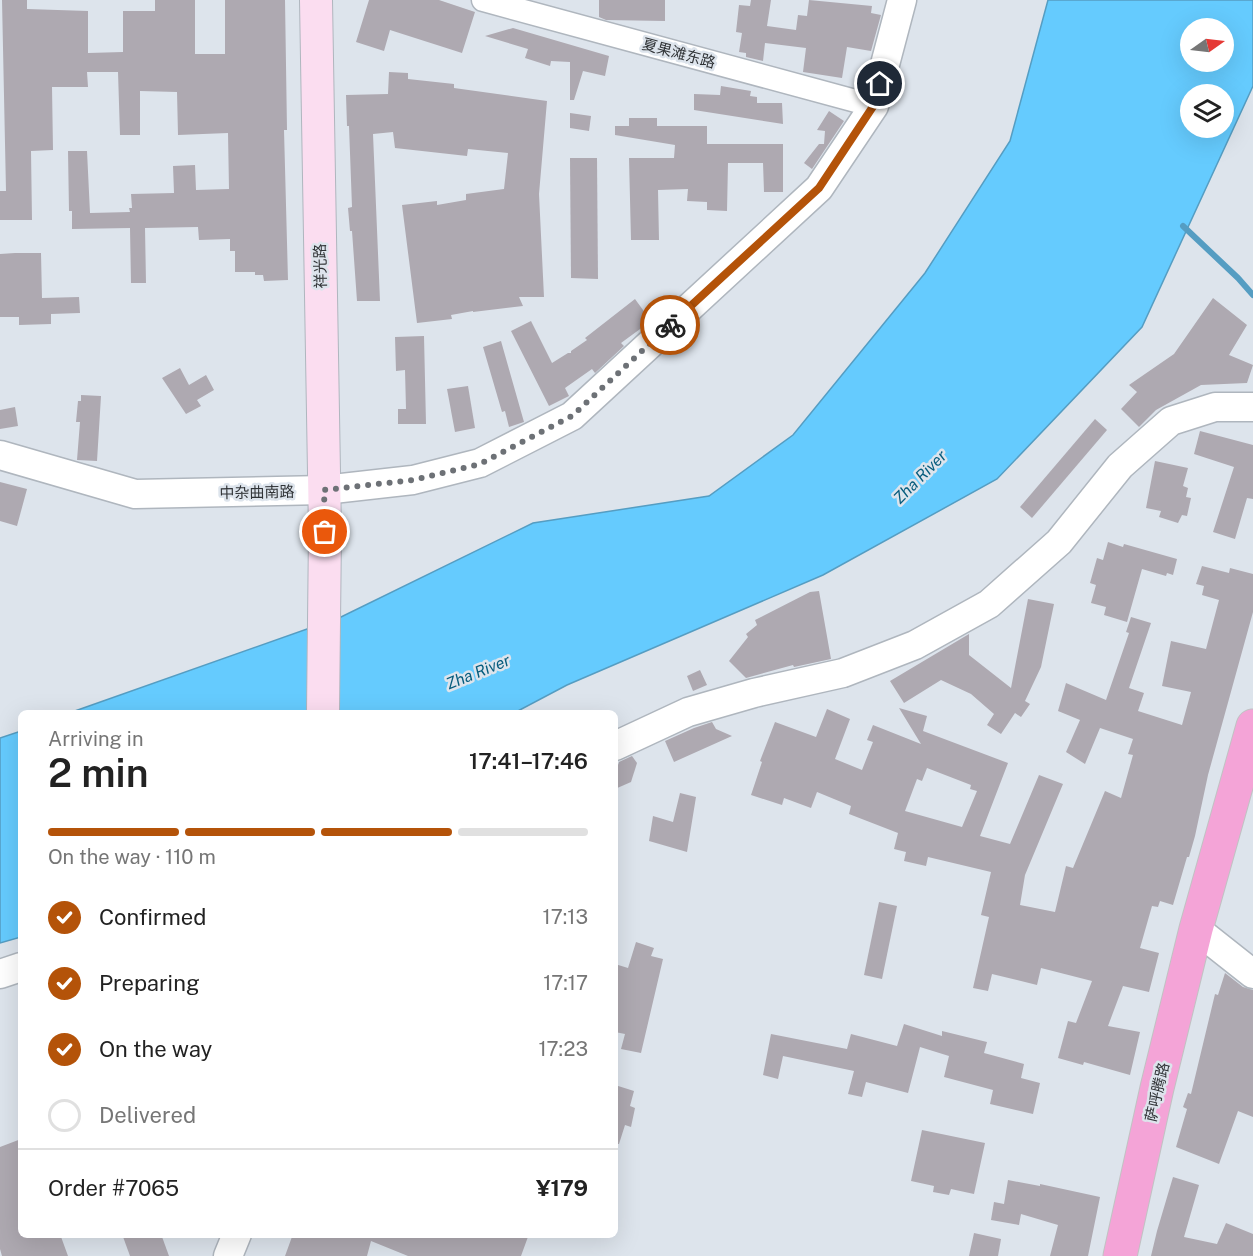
<!DOCTYPE html>
<html lang="en">
<head>
<meta charset="utf-8">
<style>
  :root { --surface:#fff; --page:#f6f6f6; --text:#222; --muted:#767676; --line:#e0e0e0; --accent:#b45309 }
  body { margin:0; font-family:"Public Sans","Noto Sans SC",sans-serif; background:var(--page); color:var(--text); height:100vh; display:flex; flex-direction:column; font-size:22px; white-space:nowrap }
  * { box-sizing:border-box; margin:0 }
  p { font-size:20px; color:var(--muted) }
  .icon { flex:none; width:33px; height:33px; fill:none; stroke:currentColor; stroke-width:2; stroke-linecap:round; stroke-linejoin:round }
  .map { position:relative; flex:1; overflow:hidden }
  .sheet { position:absolute; left:18px; top:710px; width:600px; height:528px; display:flex; flex-direction:column; background:var(--surface); border-radius:9px; box-shadow:0 6px 24px #0002 }
  .sheet>* { flex:none }
  .needle { width:39px; rotate:76deg }
  .fabs { position:absolute; left:1180px; top:18px; display:grid; gap:12px }
  .fabs a { display:grid; place-items:center; width:54px; height:54px; border-radius:50%; background:var(--surface); box-shadow:0 6px 24px #0002; font-size:30px }
  .pin { position:absolute; display:grid; place-items:center; width:51px; height:51px; color:#fff; margin:-26px; border:3px solid #fff; border-radius:50%; box-shadow:0 2px 6px #0007 }
  .courier { position:absolute; display:grid; place-items:center; width:60px; height:60px; margin:-30px; border:4px solid #b45309; border-radius:50%; background:#fff; color:#222; box-shadow:0 2px 8px #0007 }
  .summary em { font-style:normal; font-weight:600 }
  .summary div { display:flex; flex-direction:column-reverse }
  .summary { display:flex; align-items:center; justify-content:space-between; height:102px; padding:0 30px }
  h1 { font-size:39px; font-weight:600; line-height:45px }
  .bar { display:grid; grid-template-columns:repeat(4,1fr); gap:9px 6px; align-content:center; height:72px; padding:0 30px }
  .bar i { height:8px; border-radius:4px; background:var(--line) }
  .bar .current { background:var(--accent) }
  .bar p { grid-column:span 4 }
  .line { display:flex; align-items:center; gap:15px; padding:0 30px; border-top:2px solid var(--line) }
  .line div { flex:1 }
  ol { padding:0 30px; list-style:none }
  li { display:flex; align-items:center; gap:18px; height:66px }
  li p { margin-inline-start:auto }
  li .icon { padding:6px; border-radius:50%; background:var(--accent); color:#fff; stroke-width:4 }
  li:last-child { color:var(--muted) }
  li i { width:33px; height:33px; border:3px solid var(--line); border-radius:50% }
  .map>svg:first-child { display:block }
  .water { fill:#65cbfe; stroke:#559dc2; stroke-width:1.5; fill-rule:evenodd }
  .lines { fill:none; stroke-linecap:round; stroke-linejoin:round }
  .stream { stroke:#559dc2; stroke-width:6 }
  .building { fill:#aea9b1; fill-rule:evenodd }
  .minor-casing { stroke:#afb6be; stroke-width:25 }
  .tertiary-casing { stroke:#afb6be; stroke-width:31 }
  .secondary-casing { stroke:#afb6be; stroke-width:34 }
  .trunk-casing { stroke:#c1c2c3; stroke-width:35 }
  .minor { stroke:#fff; stroke-width:22 }
  .tertiary { stroke:#fff; stroke-width:28 }
  .secondary { stroke:#fbddf0; stroke-width:32 }
  .trunk { stroke:#f4a4d7; stroke-width:33 }
  .done { stroke:#6d7176; stroke-width:6; stroke-dasharray:0 10.8 }
  .route { stroke:#b45309; stroke-width:8 }
  .labels { text-anchor:middle; dominant-baseline:central; stroke-width:5; stroke-linejoin:round; paint-order:stroke }
  .street-label { font-size:15px; fill:#303336; stroke:#dde4ec }
  .water-label { font-size:16px; font-style:italic; fill:#065c7d; stroke:#dde4ec }
</style>
</head>
<body>
<div class="map">
<svg width="1253" height="1256" viewBox="0 0 1253 1256">
  <rect width="100%" height="100%" fill="#dde4ec"/>
  <!-- water -->
  <g class="water">
    <path d="M 1048,0 L 1253,0 L 1253,86 L 1142,327 L 997,479 L 823,575 L 567,685 L 516,712 L 72,712 L 341,617 L 533,523 L 709,496 L 793,435 L 925,273 L 1010,141 ZM 1191,28 L 1224,28 L 1224,62 L 1191,62 ZM 1191,94 L 1224,94 L 1224,128 L 1191,128 Z"/>
    <path d="M 21,731 L 21,937 L 0,943 L 0,738 Z"/>
  </g>
  <g class="lines">
    <!-- stream -->
    <path class="stream" d="M 1183,226 L 1238,278 L 1253,295"/>
  </g>
  <!-- building -->
  <g class="building">
    <path d="M 2,0 L 27,0 L 27,9 L 88,11 L 88,53 L 123,52 L 123,11 L 155,11 L 155,0 L 195,0 L 195,54 L 225,54 L 225,0 L 285,0 L 287,130 L 284,130 L 288,280 L 264,281 L 263,275 L 255,275 L 255,272 L 235,272 L 235,251 L 230,251 L 230,239 L 199,240 L 198,227 L 145,228 L 146,283 L 131,283 L 130,228 L 72,229 L 72,211 L 69,211 L 68,151 L 87,151 L 90,213 L 130,212 L 129,208 L 132,208 L 131,194 L 174,193 L 173,166 L 195,165 L 196,190 L 229,189 L 228,133 L 178,135 L 177,92 L 140,91 L 140,135 L 120,135 L 118,72 L 87,72 L 88,87 L 52,87 L 53,150 L 31,151 L 32,220 L 0,220 L 0,191 L 6,191 Z"/>
    <path d="M 369,0 L 439,0 L 475,12 L 462,53 L 390,30 L 384,51 L 356,42 Z"/>
    <path d="M 599,0 L 665,0 L 665,21 L 606,20 L 599,17 Z"/>
    <path d="M 751,0 L 771,0 L 767,26 L 796,30 L 798,15 L 807,16 L 809,0 L 872,6 L 871,13 L 881,15 L 871,51 L 847,47 L 842,78 L 803,72 L 806,48 L 765,43 L 763,61 L 746,57 L 746,53 L 739,52 L 742,33 L 736,32 L 739,5 L 750,6 Z"/>
    <path d="M 513,28 L 609,56 L 605,76 L 583,71 L 574,100 L 570,100 L 570,62 L 551,61 L 550,66 L 525,58 L 528,49 L 485,36 Z"/>
    <path d="M 389,72 L 408,73 L 408,79 L 454,84 L 454,88 L 547,101 L 539,194 L 544,297 L 519,297 L 523,306 L 473,312 L 473,311 L 451,315 L 452,319 L 417,323 L 402,205 L 437,201 L 437,205 L 466,200 L 466,194 L 504,189 L 508,153 L 468,149 L 467,156 L 395,148 L 393,132 L 373,134 L 380,301 L 357,301 L 352,231 L 350,231 L 348,208 L 352,207 L 349,126 L 347,126 L 346,95 L 388,94 Z"/>
    <path d="M 721,86 L 751,91 L 750,96 L 757,97 L 757,103 L 782,103 L 783,124 L 694,110 L 694,94 L 720,95 Z"/>
    <path d="M 829,111 L 844,121 L 812,169 L 804,163 L 819,144 L 824,144 L 825,131 L 817,130 Z"/>
    <path d="M 570,113 L 591,116 L 589,131 L 570,128 Z"/>
    <path d="M 629,118 L 657,118 L 657,126 L 707,126 L 707,144 L 783,144 L 783,192 L 764,192 L 763,163 L 728,163 L 727,211 L 707,210 L 707,202 L 687,201 L 688,189 L 658,190 L 659,240 L 631,240 L 629,158 L 674,158 L 675,145 L 615,135 L 615,126 L 629,126 Z"/>
    <path d="M 570,158 L 597,158 L 598,279 L 571,278 Z"/>
    <path d="M 15,253 L 41,253 L 42,298 L 79,297 L 80,313 L 51,314 L 51,324 L 19,325 L 19,317 L 0,317 L 0,254 Z"/>
    <path d="M 1213,298 L 1247,325 L 1229,355 L 1253,365 L 1247,383 L 1201,385 L 1156,410 L 1139,427 L 1121,409 L 1137,392 L 1129,385 L 1174,354 Z"/>
    <path d="M 635,299 L 651,321 L 621,343 L 624,346 L 595,373 L 592,369 L 565,388 L 569,396 L 549,406 L 511,331 L 531,321 L 552,363 L 568,353 L 571,353 L 571,351 L 587,340 L 585,338 Z"/>
    <path d="M 424,336 L 426,424 L 398,424 L 398,409 L 406,409 L 405,370 L 396,371 L 395,337 Z"/>
    <path d="M 501,341 L 524,422 L 509,427 L 505,411 L 502,412 L 483,347 Z"/>
    <path d="M 180,368 L 189,385 L 206,375 L 214,390 L 197,400 L 201,406 L 186,414 L 162,378 Z"/>
    <path d="M 468,386 L 475,428 L 455,432 L 447,389 Z"/>
    <path d="M 81,395 L 101,396 L 97,461 L 77,460 L 80,422 L 76,422 L 78,401 L 81,401 Z"/>
    <path d="M 15,407 L 18,426 L 0,429 L 0,410 Z"/>
    <path d="M 1095,419 L 1107,430 L 1032,518 L 1020,507 Z"/>
    <path d="M 1200,431 L 1253,445 L 1253,499 L 1247,498 L 1235,539 L 1213,532 L 1234,467 L 1194,454 Z"/>
    <path d="M 1155,461 L 1188,468 L 1183,486 L 1188,488 L 1186,497 L 1191,498 L 1187,516 L 1182,515 L 1178,523 L 1159,517 L 1161,511 L 1146,508 Z"/>
    <path d="M 0,482 L 27,489 L 17,526 L 0,521 Z"/>
    <path d="M 1108,542 L 1123,547 L 1124,544 L 1177,559 L 1173,575 L 1167,573 L 1166,576 L 1142,569 L 1127,622 L 1104,615 L 1106,607 L 1091,603 L 1096,585 L 1090,583 L 1097,558 L 1103,560 Z"/>
    <path d="M 1202,566 L 1229,573 L 1230,568 L 1253,574 L 1253,612 L 1208,775 L 1195,836 L 1189,857 L 1187,857 L 1173,905 L 1160,901 L 1158,907 L 1152,906 L 1140,948 L 1159,953 L 1149,992 L 1123,986 L 1108,1026 L 1140,1032 L 1130,1075 L 1084,1062 L 1083,1065 L 1058,1058 L 1068,1021 L 1076,1023 L 1092,981 L 1041,968 L 1037,985 L 992,974 L 988,991 L 973,988 L 989,917 L 981,915 L 991,872 L 928,857 L 926,866 L 904,861 L 906,852 L 894,849 L 898,833 L 849,814 L 851,806 L 817,792 L 811,808 L 784,798 L 782,805 L 751,795 L 762,762 L 760,761 L 775,722 L 816,737 L 827,709 L 850,719 L 835,759 L 862,770 L 873,742 L 867,740 L 873,725 L 921,744 L 899,708 L 927,716 L 923,731 L 1008,763 L 980,836 L 1010,844 L 1039,775 L 1063,784 L 1025,875 L 1020,905 L 1055,912 L 1066,866 L 1073,868 L 1105,791 L 1121,798 L 1133,755 L 1128,754 L 1133,739 L 1100,728 L 1085,764 L 1066,752 L 1080,720 L 1058,711 L 1066,683 L 1106,700 L 1129,633 L 1126,632 L 1131,617 L 1151,623 L 1129,688 L 1144,693 L 1138,711 L 1182,725 L 1191,692 L 1162,686 L 1171,641 L 1206,649 L 1219,600 L 1202,595 L 1204,586 L 1196,584 ZM 927,768 L 971,785 L 970,789 L 977,791 L 962,827 L 905,811 L 917,779 L 922,781 Z"/>
    <path d="M 819,591 L 831,659 L 794,667 L 793,665 L 746,678 L 729,661 L 748,637 L 746,634 L 757,625 L 755,620 L 810,592 Z"/>
    <path d="M 1028,599 L 1054,604 L 1041,667 L 1025,701 L 1030,704 L 1021,717 L 1015,713 L 1001,734 L 987,725 L 994,714 L 971,694 L 941,680 L 904,703 L 890,681 L 969,634 L 969,655 L 1011,688 Z"/>
    <path d="M 700,670 L 707,685 L 693,691 L 687,676 Z"/>
    <path d="M 712,722 L 716,729 L 732,736 L 674,762 L 665,741 L 694,728 Z"/>
    <path d="M 632,756 L 637,763 L 631,782 L 615,789 L 615,774 L 619,762 Z"/>
    <path d="M 680,793 L 696,797 L 687,852 L 649,841 L 653,816 L 673,822 Z"/>
    <path d="M 879,902 L 897,906 L 882,979 L 864,975 Z"/>
    <path d="M 636,942 L 654,948 L 651,956 L 663,959 L 641,1053 L 621,1049 L 625,1034 L 615,1032 L 615,964 L 628,968 Z"/>
    <path d="M 1225,973 L 1243,987 L 1253,990 L 1253,1117 L 1238,1111 L 1219,1164 L 1176,1147 L 1187,1109 L 1183,1107 L 1188,1093 L 1191,1094 L 1215,994 L 1218,995 Z"/>
    <path d="M 904,1024 L 942,1036 L 942,1031 L 987,1042 L 984,1053 L 1024,1064 L 1021,1078 L 1040,1083 L 1033,1114 L 990,1104 L 993,1090 L 944,1077 L 949,1056 L 920,1047 L 908,1093 L 866,1082 L 862,1097 L 848,1094 L 854,1071 L 783,1056 L 778,1079 L 763,1075 L 771,1034 L 847,1049 L 851,1034 L 897,1046 Z"/>
    <path d="M 615,1085 L 634,1091 L 630,1106 L 635,1108 L 631,1127 L 625,1125 L 619,1144 L 615,1144 Z"/>
    <path d="M 922,1130 L 985,1143 L 974,1194 L 951,1189 L 949,1195 L 933,1192 L 934,1186 L 911,1181 Z"/>
    <path d="M 21,1139 L 21,1234 L 60,1234 L 68,1256 L 2,1256 L 0,1249 L 0,1147 Z"/>
    <path d="M 1173,1177 L 1199,1185 L 1184,1237 L 1217,1244 L 1226,1223 L 1253,1234 L 1253,1256 L 1151,1256 L 1157,1231 Z"/>
    <path d="M 1008,1180 L 1040,1186 L 1040,1184 L 1100,1197 L 1088,1256 L 1050,1256 L 1058,1225 L 1021,1214 L 1019,1225 L 991,1220 L 994,1202 L 1004,1204 Z"/>
    <path d="M 974,1233 L 1001,1239 L 998,1256 L 969,1256 Z"/>
    <path d="M 122,1234 L 161,1234 L 169,1256 L 130,1256 Z"/>
    <path d="M 293,1234 L 529,1234 L 521,1256 L 408,1256 L 371,1241 L 367,1256 L 285,1256 Z"/>
  </g>
  <g class="lines">
    <!-- minor casing -->
    <g class="minor-casing">
      <path id="minor" d="M 483,0 L 874,106"/>
    </g>
    <!-- tertiary casing -->
    <g class="tertiary-casing">
      <g id="tertiary">
        <path d="M 0,455 L 135,494 L 324,490 L 413,480 L 480,463 L 572,416 L 819,188 L 874,106 L 902,0"/>
        <path d="M 615,746 L 688,712 L 754,693 L 843,673 L 915,645 L 989,604 L 1059,542 L 1120,466 L 1171,421 L 1215,407 L 1253,407"/>
        <path d="M 1196,929 L 1253,974"/>
        <path d="M 0,974 L 21,967"/>
        <path d="M 228,1256 L 237,1234"/>
      </g>
    </g>
    <!-- secondary casing -->
    <g class="secondary-casing">
      <path id="secondary" d="M 316,0 L 325,532 L 323,712"/>
    </g>
    <!-- trunk casing -->
    <g class="trunk-casing">
      <path id="trunk" d="M 1120,1256 L 1157,1088 L 1196,929 L 1253,726"/>
    </g>
    <!-- minor -->
    <use href="#minor" class="minor"/>
    <!-- tertiary -->
    <use href="#tertiary" class="tertiary"/>
    <!-- secondary -->
    <use href="#secondary" class="secondary"/>
    <!-- trunk -->
    <use href="#trunk" class="trunk"/>
  </g>
  <g class="lines">
    <!-- done -->
    <path class="done" d="M 325,532 L 324,490 L 413,480 L 480,464 L 572,416 L 670,325"/>
    <!-- route -->
    <path class="route" d="M 670,325 L 819,188 L 874,105 L 880,84"/>
  </g>
  <g class="labels">
    <!-- street labels -->
    <g class="street-label">
      <text transform="translate(679 53) rotate(15)">夏果滩东路</text>
      <text transform="translate(320 266) rotate(-91)">祥光路</text>
      <text transform="translate(257 492) rotate(-1)">中杂曲南路</text>
      <text transform="translate(1157 1092) rotate(-77)">萨呼腾路</text>
    </g>
    <!-- water labels -->
    <g class="water-label">
      <text transform="translate(920 477) rotate(-45)">Zha River</text>
      <text transform="translate(478 672) rotate(-22)">Zha River</text>
    </g>
  </g>
</svg>
<div class="fabs">
<a><svg class="needle" viewBox="-14 -14 28 28"><path d="M0-13l5 13h-10z" fill="#e53935"/><path d="M0 13l5-13h-10z" fill="#767676"/></svg></a>
<a><svg class="icon" aria-label="layers" viewBox="0 0 24 24"><path d="M12 4l9 5-9 5-9-5zM3 14l9 5 9-5"/></svg></a>
</div>
<div class="pin" style="left:325px;top:532px;background:#ea580c"><svg class="icon" aria-label="bag" viewBox="0 0 24 24"><path d="M5 8h14l-1 12H6zM9 8a3 3 0 0 1 6 0"/></svg></div>
<div class="pin" style="left:880px;top:84px;background:#1f2937"><svg class="icon" aria-label="home" viewBox="0 0 24 24"><path d="M3 11l9-7 9 7M6 9v11h12V9"/></svg></div>
<div class="courier" style="left:670px;top:325px"><svg class="icon" aria-label="bike" viewBox="0 0 24 24"><circle cx="6" cy="16" r="4"/><circle cx="18" cy="16" r="4"/><path d="M6 16l4-8h5l3 8M10 8l3 8H6M13 5h3"/></svg></div>
<section class="sheet">
<div class="summary"><div><h1>2 min</h1><p>Arriving in</p></div><em>17:41–17:46</em></div>
<div class="bar"><i class="current"></i><i class="current"></i><i class="current"></i><i></i><p>On the way · 110 m</p></div>
<ol>
<li><svg class="icon" aria-label="check" viewBox="0 0 24 24"><path d="M5 12l5 5 9-10"/></svg>Confirmed<p>17:13</p></li>
<li><svg class="icon" aria-label="check" viewBox="0 0 24 24"><path d="M5 12l5 5 9-10"/></svg>Preparing<p>17:17</p></li>
<li><svg class="icon" aria-label="check" viewBox="0 0 24 24"><path d="M5 12l5 5 9-10"/></svg>On the way<p>17:23</p></li>
<li><i></i>Delivered</li>
</ol>
<div class="line" style="height:78px"><div>Order #7065</div><b>¥179</b></div>
</section>
</div>
</body>
</html>
